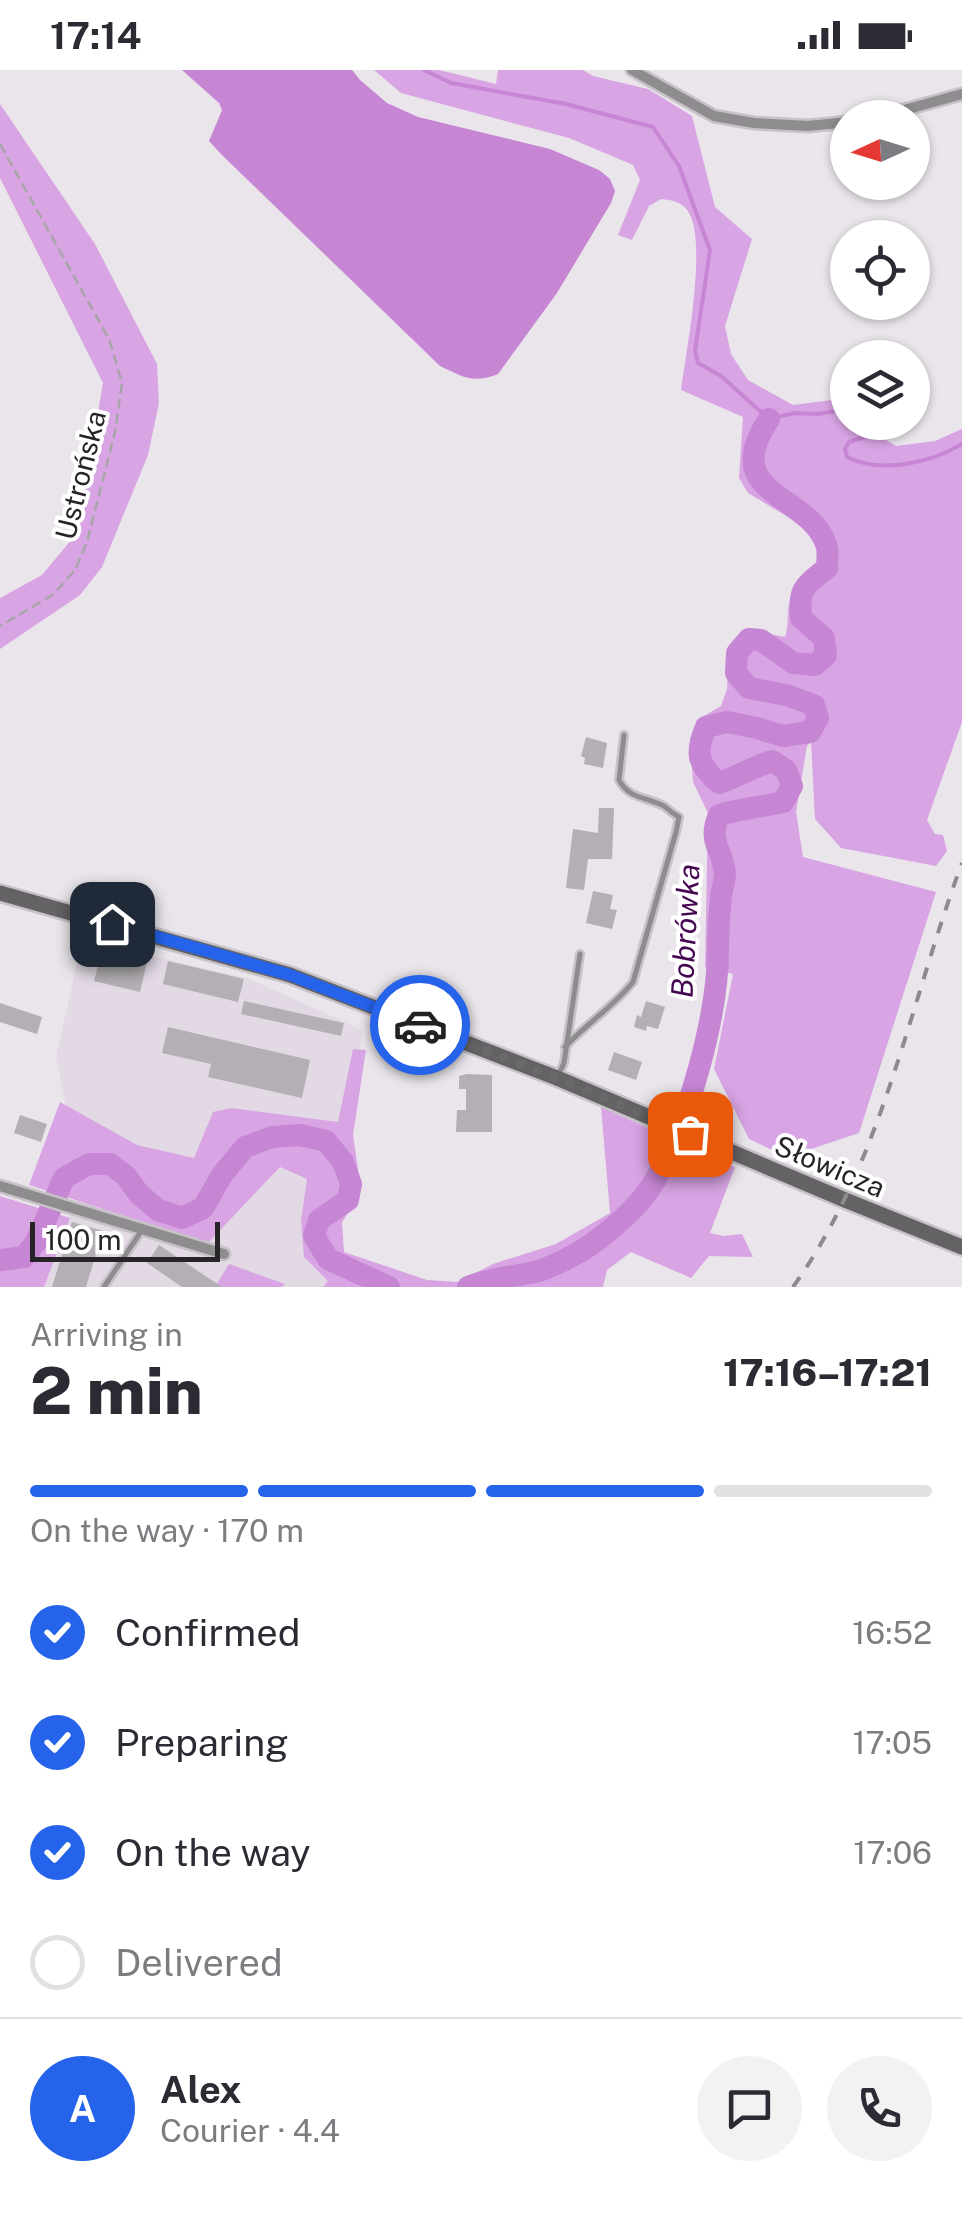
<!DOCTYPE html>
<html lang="en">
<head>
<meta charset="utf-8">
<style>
  :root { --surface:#fff; --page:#f2f2f3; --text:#2b2b33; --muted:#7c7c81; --line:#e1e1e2; --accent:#2563eb }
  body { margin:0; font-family:"Public Sans",sans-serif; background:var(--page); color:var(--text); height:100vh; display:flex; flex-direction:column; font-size:38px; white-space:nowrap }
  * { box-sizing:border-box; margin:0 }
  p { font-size:32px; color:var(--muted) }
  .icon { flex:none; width:55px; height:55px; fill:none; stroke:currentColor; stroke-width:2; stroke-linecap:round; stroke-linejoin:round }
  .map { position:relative; height:1217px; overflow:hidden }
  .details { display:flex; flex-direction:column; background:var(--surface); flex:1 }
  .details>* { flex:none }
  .needle { width:65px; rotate:266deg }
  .fabs { position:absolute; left:830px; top:30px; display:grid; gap:20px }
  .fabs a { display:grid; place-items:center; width:100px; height:100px; border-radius:50%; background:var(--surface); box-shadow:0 2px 8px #0004; font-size:50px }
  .scale { position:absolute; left:30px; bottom:25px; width:190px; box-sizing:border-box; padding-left:10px; border:5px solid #262426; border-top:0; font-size:28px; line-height:35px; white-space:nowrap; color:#262426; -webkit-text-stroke:8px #fff; paint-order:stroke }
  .pin { position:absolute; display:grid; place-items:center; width:85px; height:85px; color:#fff; margin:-42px; border-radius:20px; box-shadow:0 5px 15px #0006 }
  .courier { position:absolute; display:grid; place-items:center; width:100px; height:100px; margin:-50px; border:8px solid #2563eb; border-radius:50%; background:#fff; color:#222; box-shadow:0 2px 12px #0007 }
  .summary em { font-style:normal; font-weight:800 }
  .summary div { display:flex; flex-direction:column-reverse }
  .summary { display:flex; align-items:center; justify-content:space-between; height:170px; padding:0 30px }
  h1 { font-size:65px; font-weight:800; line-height:75px }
  .bar { display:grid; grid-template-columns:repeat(4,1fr); gap:15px 10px; align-content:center; height:120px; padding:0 30px }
  .bar i { height:12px; border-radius:8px; background:var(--line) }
  .bar .active { background:var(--accent) }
  .bar p { grid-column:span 4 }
  .line { display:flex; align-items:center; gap:25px; padding:0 30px; border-top:2px solid var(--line) }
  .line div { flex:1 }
  .round { display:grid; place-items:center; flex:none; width:105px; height:105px; border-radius:52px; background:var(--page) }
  ol { padding:0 30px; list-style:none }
  li { display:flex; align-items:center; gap:30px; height:110px }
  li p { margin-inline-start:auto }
  li .icon { padding:10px; border-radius:50%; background:var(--accent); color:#fff; stroke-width:4 }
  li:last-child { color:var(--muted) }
  li i { width:55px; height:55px; border:5px solid var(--line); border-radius:50% }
  .status { display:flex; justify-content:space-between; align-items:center; height:70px; padding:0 50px; background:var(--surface); direction:ltr }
  .status svg { height:28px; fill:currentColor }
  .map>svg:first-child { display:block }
  .built { fill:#e2d9e4 }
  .green { fill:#d8a4e4 }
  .water { fill:#c686d3 }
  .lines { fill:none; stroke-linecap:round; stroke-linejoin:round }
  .stream { stroke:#c686d3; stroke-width:4 }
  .river { stroke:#c686d3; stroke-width:22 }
  .building { fill:#b3afb4 }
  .lane-casing { stroke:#c6c2c7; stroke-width:10 }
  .street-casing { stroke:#c6c2c7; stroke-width:15 }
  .secondary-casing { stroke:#c6c2c7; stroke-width:20 }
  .path { stroke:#a8a5a9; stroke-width:2.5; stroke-dasharray:10 5; stroke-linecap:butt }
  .lane { stroke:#8e8c8e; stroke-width:5 }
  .street { stroke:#8e8c8e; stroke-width:10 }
  .secondary { stroke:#646265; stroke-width:15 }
  .rail { stroke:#8d8a8d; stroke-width:4; stroke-dasharray:12 12; stroke-linecap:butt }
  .done { stroke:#6a686b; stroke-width:10; stroke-dasharray:0 18 }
  .route { stroke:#2563eb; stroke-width:12 }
  .labels { text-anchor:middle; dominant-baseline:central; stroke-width:8; stroke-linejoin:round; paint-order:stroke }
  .street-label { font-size:28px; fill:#262426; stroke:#fff }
  .water-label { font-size:30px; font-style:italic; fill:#440650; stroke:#fff }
</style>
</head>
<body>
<div class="status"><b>17:14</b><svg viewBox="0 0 49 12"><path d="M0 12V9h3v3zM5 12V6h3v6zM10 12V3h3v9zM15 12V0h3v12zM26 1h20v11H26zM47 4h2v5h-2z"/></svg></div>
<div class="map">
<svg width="962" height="1217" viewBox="0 0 962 1217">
  <rect width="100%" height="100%" fill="#e9e5ea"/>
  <!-- built -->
  <g class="built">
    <path d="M 82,870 L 250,909 L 362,960 L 359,990 L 342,1060 L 264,1042 L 182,1112 L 74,1072 L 56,988 Z"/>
    <path d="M 280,1097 L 307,1109 L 301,1150 L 329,1211 L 323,1217 L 282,1217 L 284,1214 L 215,1217 L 44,1217 L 75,1130 L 208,1173 Z"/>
  </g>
  <!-- green -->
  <g class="green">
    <path d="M 374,0 L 439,0 L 496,14 L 498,0 L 583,0 L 593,6 L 648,19 L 692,46 L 715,137 L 752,169 L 725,256 L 731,284 L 748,310 L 793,335 L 847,328 L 848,352 L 879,353 L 883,368 L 896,376 L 935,371 L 962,359 L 962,652 L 927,750 L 935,764 L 943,765 L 947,781 L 936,796 L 841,778 L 815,749 L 811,672 L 807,676 L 796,742 L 803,787 L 936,822 L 859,1063 L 787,1087 L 749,1069 L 714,999 L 733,904 L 705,897 L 708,743 L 693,712 L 690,669 L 697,650 L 721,636 L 727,619 L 729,575 C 750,556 760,563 785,567 C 789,554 787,545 789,534 C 793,517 808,506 820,495 L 820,478 L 813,462 L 748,423 L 739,408 L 743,347 L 681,320 C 686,283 708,171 688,141 C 682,132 671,130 661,129 L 649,136 L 632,170 L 618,165 L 640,110 L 633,95 L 569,68 L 401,23 Z"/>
    <path d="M 0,34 L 95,174 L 157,294 L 159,333 L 148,385 L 102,497 L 80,525 L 0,579 L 0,528 L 42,505 L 77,463 L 103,313 L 0,108 Z"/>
    <path d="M 353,979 L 366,980 L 353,1065 L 360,1113 L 355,1133 L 342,1152 L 344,1182 L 427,1210 L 458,1212 L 493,1194 L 556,1174 L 610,1143 L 601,1037 L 735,1097 L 710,1163 L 724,1166 L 742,1164 L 753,1187 L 709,1186 L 691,1208 L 631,1182 L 607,1200 L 603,1217 L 323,1217 L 328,1211 L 304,1187 L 301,1150 L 307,1109 L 280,1097 L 208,1173 L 29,1115 L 60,1032 L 137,1075 L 194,1088 L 213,1042 L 231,1038 L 338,1052 Z"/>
    <path d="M 0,1126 L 70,1148 L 44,1217 L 0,1217 Z"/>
    <path d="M 229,1194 L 285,1214 L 282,1217 L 215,1217 Z"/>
  </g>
  <!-- water -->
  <path class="water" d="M 182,0 L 352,0 L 360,10 L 387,33 L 418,47 L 550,79 L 599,100 L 610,109 L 615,121 L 611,133 L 557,223 L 498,304 C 472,314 464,307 440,296 L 222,85 L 209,71 L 222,40 L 219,33 Z"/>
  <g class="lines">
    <!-- stream -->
    <g class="stream">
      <path d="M 424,0 L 451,13 L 566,34 L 653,57 L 679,96 L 710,180 L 695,281 L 698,293 L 721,306 L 769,349 L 795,343 L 818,344 L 848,339"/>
      <path d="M 873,352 L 870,365 L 849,372 L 845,379 L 847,387 C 881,404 931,393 962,374"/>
    </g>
    <!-- river -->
    <g class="river">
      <path d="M 0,1190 L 24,1187 L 36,1172 L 64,1108 L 89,1094 L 110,1094 L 126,1106 L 139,1124 L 158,1140 L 182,1148 L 203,1138 L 222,1105 L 245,1077 L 272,1067 L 300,1065 L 326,1071 L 343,1092 L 351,1114 L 348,1130 L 319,1150 L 314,1166 L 328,1189 L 389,1217"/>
      <path d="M 468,1217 C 490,1208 512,1207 535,1202 C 546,1199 559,1193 570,1187 C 597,1174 639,1138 654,1112 C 688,1053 718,947 718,879 C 718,861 719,844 721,826 C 722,819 725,810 725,803 C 723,780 707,772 719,745 C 740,739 761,737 783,732 L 792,716 L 786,700 L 772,691 C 753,697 737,707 719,713 C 697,694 695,683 706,657 L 727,652 L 757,658 L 783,666 L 810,662 L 818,648 L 814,635 L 786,625 L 749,618 L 736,603 L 737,583 L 749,569 L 761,570 L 793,593 L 815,595 L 826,585 L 824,568 L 801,548 C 798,518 805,516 827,498 C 827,490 829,481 826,474 C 807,422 718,426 769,349"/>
    </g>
  </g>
  <!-- building -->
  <g class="building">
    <path d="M 586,667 L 607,673 L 603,698 L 584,694 L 585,688 L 581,686 Z"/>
    <path d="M 599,738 L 614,738 L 612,789 L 588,789 L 584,820 L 566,818 L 573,759 L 598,763 Z"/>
    <path d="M 593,821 L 613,825 L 610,839 L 617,840 L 612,859 L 586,853 Z"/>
    <path d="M 103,876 L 148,887 L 140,922 L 94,911 Z"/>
    <path d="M 168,891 L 244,909 L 238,932 L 163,914 Z"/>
    <path d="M 244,931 L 344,953 L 341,966 L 241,944 Z"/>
    <path d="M 646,931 L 665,937 L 658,959 L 647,956 L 646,961 L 634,957 L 637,945 L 641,947 Z"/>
    <path d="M 0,933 L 42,947 L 37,964 L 0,952 Z"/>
    <path d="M 168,957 L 310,990 L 302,1028 L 208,1007 L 211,994 L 162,983 Z"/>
    <path d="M 614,982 L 642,992 L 636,1010 L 608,1000 Z"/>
    <path d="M 467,1004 L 492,1005 L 492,1062 L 456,1062 L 457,1040 L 466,1040 L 466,1019 L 459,1019 L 459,1006 Z"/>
    <path d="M 20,1045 L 47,1054 L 41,1072 L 14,1063 Z"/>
    <path d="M 72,1152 L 103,1161 L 86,1217 L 52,1217 Z"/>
    <path d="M 159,1175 L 222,1217 L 182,1217 L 147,1193 Z"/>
  </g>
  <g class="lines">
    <!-- lane casing -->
    <g class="lane-casing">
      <g id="lane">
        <path d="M 565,977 C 586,954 613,937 633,912 L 676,762 L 679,747 C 678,747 665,737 664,736 C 647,727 629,729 619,710 L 624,665"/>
        <path d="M 558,1006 L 564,993 L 580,884"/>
        <path d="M 104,1217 L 142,1160"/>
      </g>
    </g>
    <!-- street casing -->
    <g class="street-casing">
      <g id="street">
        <path d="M 632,0 L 714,46 L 754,53 L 808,56 L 848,52"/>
        <path d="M 875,48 L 962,24"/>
        <path d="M 0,1116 L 224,1184"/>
      </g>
    </g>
    <!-- secondary casing -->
    <g class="secondary-casing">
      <path id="secondary" d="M 0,823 L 290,905 L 557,1008 L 845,1130 L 962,1177"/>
    </g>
    <!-- path -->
    <path class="path" d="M 0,74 L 109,269 L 122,313 L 115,362 L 87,472 L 75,500 L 54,524 L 0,556"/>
    <!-- lane -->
    <use href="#lane" class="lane"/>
    <!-- street -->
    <use href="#street" class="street"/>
    <!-- secondary -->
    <use href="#secondary" class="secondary"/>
    <!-- rail -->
    <path class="rail" d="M 793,1217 C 883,1091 909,935 962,793"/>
  </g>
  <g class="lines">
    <!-- done -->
    <path class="done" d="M 420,955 L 557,1008 L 690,1064"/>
    <!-- route -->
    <path class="route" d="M 112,854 L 290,905 L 420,955"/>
  </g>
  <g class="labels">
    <!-- street labels -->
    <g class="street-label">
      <text transform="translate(80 405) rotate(-76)">Ustrońska</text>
      <text transform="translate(830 1096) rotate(23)">Słowicza</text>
    </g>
    <!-- water labels -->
    <g class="water-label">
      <text transform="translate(685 861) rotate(-87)">Bobrówka</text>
    </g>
  </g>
</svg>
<div class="fabs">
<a><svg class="needle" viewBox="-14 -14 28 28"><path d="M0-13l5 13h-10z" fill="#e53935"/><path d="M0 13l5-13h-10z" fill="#7c7c81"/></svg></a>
<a><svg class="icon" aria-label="locate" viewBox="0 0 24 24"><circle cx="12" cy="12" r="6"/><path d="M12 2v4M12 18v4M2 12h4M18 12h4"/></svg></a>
<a><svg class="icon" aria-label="layers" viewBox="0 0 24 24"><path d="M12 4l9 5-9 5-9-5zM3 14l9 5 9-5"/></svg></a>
</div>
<div class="scale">100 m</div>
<div class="pin" style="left:690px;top:1064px;background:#ea580c"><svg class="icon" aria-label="bag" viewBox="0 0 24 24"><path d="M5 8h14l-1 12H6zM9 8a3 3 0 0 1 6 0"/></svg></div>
<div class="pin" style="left:112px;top:854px;background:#1f2937"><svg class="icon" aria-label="home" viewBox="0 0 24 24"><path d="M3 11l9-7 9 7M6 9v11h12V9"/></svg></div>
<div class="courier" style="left:420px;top:955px"><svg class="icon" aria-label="car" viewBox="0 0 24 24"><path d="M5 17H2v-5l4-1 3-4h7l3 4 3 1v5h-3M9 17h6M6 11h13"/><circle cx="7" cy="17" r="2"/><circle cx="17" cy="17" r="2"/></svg></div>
</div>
<section class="details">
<div class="summary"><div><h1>2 min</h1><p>Arriving in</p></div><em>17:16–17:21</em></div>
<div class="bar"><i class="active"></i><i class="active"></i><i class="active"></i><i></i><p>On the way · 170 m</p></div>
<ol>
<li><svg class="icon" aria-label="check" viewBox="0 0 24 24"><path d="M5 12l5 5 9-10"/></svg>Confirmed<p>16:52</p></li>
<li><svg class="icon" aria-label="check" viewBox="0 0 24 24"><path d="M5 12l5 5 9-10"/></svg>Preparing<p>17:05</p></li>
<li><svg class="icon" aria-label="check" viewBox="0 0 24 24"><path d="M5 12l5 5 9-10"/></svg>On the way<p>17:06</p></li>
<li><i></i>Delivered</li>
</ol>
<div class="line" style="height:180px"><b class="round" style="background:var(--accent);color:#fff">A</b><div><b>Alex</b><p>Courier · 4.4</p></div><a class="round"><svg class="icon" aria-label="chat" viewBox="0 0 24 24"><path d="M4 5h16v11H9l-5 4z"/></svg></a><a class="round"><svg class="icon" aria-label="phone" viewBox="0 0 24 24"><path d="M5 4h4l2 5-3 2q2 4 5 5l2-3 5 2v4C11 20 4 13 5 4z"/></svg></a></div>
</section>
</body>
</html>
